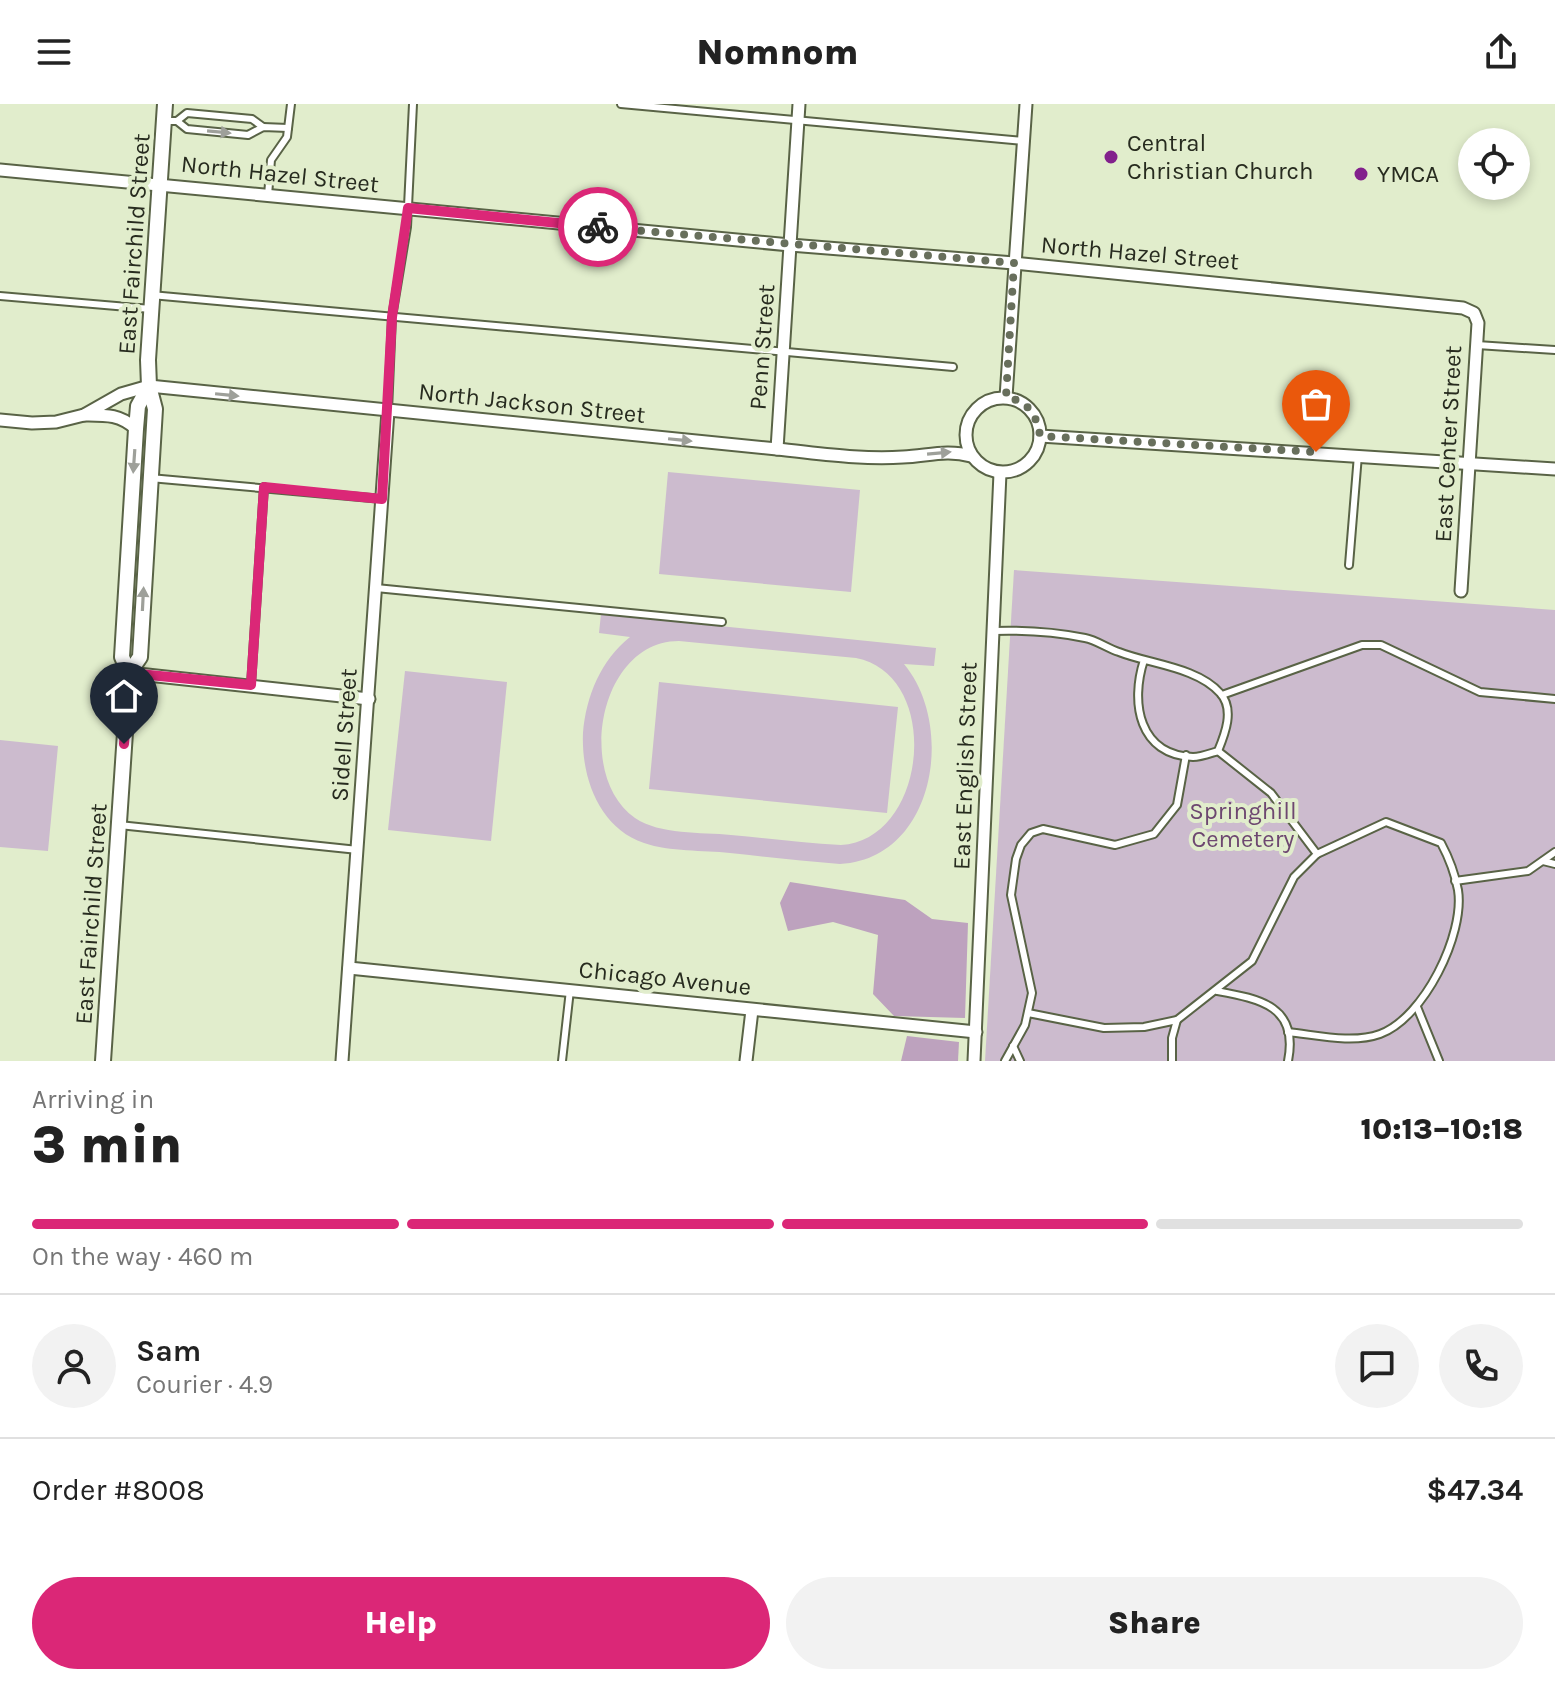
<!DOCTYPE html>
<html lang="en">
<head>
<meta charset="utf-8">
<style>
  :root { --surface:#fff; --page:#f2f2f2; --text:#222; --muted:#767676; --line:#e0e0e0; --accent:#db2777 }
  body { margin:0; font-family:Karla,sans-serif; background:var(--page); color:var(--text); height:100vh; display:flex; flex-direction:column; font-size:30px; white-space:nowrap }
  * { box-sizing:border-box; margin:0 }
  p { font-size:26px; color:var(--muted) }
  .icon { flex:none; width:44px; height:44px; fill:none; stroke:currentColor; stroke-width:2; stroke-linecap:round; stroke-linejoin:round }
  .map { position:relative; height:957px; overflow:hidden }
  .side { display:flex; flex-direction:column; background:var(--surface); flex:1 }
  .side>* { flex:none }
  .buttons { position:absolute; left:1458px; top:24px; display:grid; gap:16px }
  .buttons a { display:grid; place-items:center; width:72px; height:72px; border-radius:50%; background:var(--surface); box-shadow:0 4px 12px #0003; font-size:40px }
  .pin { position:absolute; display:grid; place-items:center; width:68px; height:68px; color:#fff; margin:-82px -34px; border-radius:50% 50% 50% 0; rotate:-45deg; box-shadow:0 0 8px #0007 }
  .pin .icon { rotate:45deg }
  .courier { position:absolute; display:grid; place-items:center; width:80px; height:80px; margin:-40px; border:6px solid #db2777; border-radius:50%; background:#fff; color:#222; box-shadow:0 2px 10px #0007 }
  .head em { font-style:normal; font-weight:800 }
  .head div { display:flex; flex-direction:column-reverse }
  .head { display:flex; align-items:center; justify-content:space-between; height:136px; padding:0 32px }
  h1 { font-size:52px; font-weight:800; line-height:60px }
  .bar { display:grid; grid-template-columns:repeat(4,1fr); gap:12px 8px; align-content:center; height:96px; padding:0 32px }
  .bar i { height:10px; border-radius:6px; background:var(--line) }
  .bar .selected { background:var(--accent) }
  .bar p { grid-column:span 4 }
  .line { display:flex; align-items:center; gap:20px; padding:0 32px; border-top:2px solid var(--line) }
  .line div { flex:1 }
  .round { display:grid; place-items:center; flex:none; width:84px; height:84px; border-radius:42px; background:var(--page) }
  .primary-button { display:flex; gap:16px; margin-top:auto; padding:16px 32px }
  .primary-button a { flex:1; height:92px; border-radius:48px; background:var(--accent); color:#fff; font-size:32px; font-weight:800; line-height:92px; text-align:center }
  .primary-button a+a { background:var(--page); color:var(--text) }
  header { display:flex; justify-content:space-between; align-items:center; height:104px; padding:0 32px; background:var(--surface); font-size:36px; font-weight:800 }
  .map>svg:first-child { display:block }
  .green { fill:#ccbbce; fill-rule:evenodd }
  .forest { fill:#bda2be }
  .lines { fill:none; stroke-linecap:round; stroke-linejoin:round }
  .service-casing { stroke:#596346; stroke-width:10 }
  .minor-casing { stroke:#596346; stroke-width:15 }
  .tertiary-casing { stroke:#596346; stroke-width:18 }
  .service { stroke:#fff; stroke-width:6 }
  .minor { stroke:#fff; stroke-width:11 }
  .tertiary { stroke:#fff; stroke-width:14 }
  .oneway { fill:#9ea09a }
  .done { stroke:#686f5c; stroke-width:8; stroke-dasharray:0 14.4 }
  .route { stroke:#db2777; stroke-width:10 }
  .poi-dot { fill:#82218c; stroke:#e1edcc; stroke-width:3 }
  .labels { text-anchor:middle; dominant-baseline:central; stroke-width:8; stroke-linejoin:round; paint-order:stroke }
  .poi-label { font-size:24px; fill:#272b1f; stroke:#e1edcc; text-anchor:start }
  .street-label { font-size:24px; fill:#272b1f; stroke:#e1edcc }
  .park-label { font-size:24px; fill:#6d4770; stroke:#e1edcc }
</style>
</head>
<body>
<header><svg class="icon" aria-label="menu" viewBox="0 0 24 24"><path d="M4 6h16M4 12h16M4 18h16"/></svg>Nomnom<svg class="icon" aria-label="share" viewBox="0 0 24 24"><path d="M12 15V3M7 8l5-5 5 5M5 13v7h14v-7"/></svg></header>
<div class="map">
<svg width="1555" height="957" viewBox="0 0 1555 957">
  <rect width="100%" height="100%" fill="#e1edcc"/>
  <!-- green -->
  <g class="green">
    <path d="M 668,368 L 860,386 L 851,488 L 659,470 Z"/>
    <path d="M 1014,466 L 1555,506 L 1555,957 L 985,957 Z"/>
    <path d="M 601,510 L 936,544 L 934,562 L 904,560 C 956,622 935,755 840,760 C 803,757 766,753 730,749 C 703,746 670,748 644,739 C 599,724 581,673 583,629 C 586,592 601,556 630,533 L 599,529 ZM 679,537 L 856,554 C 943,571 928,736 841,741 C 804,739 767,734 731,731 C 701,728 660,731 635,714 C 575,672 599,537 679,537 Z"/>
    <path d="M 405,567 L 507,578 L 491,737 L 388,726 Z"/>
    <path d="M 659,578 L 898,603 L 887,709 L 649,685 Z"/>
    <path d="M 0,636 L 58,642 L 48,747 L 0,743 Z"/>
  </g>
  <!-- forest -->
  <g class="forest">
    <path d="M 790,778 L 905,796 L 932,815 L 968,819 L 965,914 L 894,912 L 873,890 L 878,831 L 833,818 L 788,827 L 780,799 Z"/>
    <path d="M 907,932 L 959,938 L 958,957 L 901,957 Z"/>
  </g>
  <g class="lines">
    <!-- service casing -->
    <g class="service-casing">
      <g id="service">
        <path d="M 621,0 L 1023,37"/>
        <path d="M 164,17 L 177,17 L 187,9 L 252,15 L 263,23"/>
        <path d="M 177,17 L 187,25 L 248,31 L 263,23 L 288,24"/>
        <path d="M 268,91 L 271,56 L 287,33 L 291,0"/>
        <path d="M 151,191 L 953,263"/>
        <path d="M 0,192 L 151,205"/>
        <path d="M 1477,241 L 1555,246"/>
        <path d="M 388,307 L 392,213 L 407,123 L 413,0"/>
        <path d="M 150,374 L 382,395"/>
        <path d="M 1349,461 L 1358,351"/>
        <path d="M 376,484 L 722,518"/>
        <path d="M 993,527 C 1022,526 1055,528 1085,534 C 1096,536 1107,544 1119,548 C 1149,560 1197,563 1220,589 C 1235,605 1225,630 1218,647 C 1211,649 1201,653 1193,653 C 1139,651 1130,599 1144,556"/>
        <path d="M 251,581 L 264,383"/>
        <path d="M 1222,591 L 1362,541 L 1381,541 L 1480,588 L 1555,595"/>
        <path d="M 119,721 L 358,746"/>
        <path d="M 1543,757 L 1555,760"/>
        <path d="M 1455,777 L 1528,767 L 1555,748"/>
        <path d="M 1217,887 C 1260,895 1299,902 1288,957"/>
        <path d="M 1417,903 L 1439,957"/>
        <path d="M 1028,909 L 1104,924 L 1144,923 L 1177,916 L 1252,857 L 1294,773 L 1317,750 L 1271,689 L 1218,647"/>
        <path d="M 1288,928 C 1317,931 1352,940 1380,930 C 1424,914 1465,830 1458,786 C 1455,770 1449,754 1441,739 L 1386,718 L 1317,750"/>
        <path d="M 1013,942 L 1020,957"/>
        <path d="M 562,957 L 570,886"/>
        <path d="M 1005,957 L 1025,921 L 1032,889 L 1011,791 L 1016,755 L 1021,741 L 1031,729 L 1043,725 L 1115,741 L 1154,730 L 1177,701 L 1186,651"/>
        <path d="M 1172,957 L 1172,934 L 1177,916"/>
      </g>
    </g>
    <!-- minor casing -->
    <g class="minor-casing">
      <g id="minor">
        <path d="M 0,66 L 790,141 L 1014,159 L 1463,204 L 1474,209 L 1478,219 L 1461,487"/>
        <path d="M 1006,293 L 1026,0"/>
        <circle cx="1003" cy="331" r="37"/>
        <path d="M 84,311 C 105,311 120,310 136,325"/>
        <path d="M 0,316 L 32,319 L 56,318 L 84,311 L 121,290 L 149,282 L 777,345 C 818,349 861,356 903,353 C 927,352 947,345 971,352"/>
        <path d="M 1040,332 L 1555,365"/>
        <path d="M 777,345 L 799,0"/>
        <path d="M 129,569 L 369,595"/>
        <path d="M 349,864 L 976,928"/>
        <path d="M 342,957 L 388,307"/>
        <path d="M 746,957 L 752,906"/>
        <path d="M 974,957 L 1000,369"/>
      </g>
    </g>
    <!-- tertiary casing -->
    <g class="tertiary-casing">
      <g id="tertiary">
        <path d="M 129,569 L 140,553 L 155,305 L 149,282 L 148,256 L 165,0"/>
        <path d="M 103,957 L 129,569 L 122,553 L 136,325 L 138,302 L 149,282"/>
      </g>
    </g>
    <!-- service -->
    <use href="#service" class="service"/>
    <!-- minor -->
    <use href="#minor" class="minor"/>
    <!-- tertiary -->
    <use href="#tertiary" class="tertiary"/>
  </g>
  <!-- one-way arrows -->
  <defs><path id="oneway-solid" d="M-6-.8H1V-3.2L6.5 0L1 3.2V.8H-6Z" transform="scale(2)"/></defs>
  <g class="oneway">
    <use href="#oneway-solid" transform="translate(219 28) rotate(5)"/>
    <use href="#oneway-solid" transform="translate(227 291) rotate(6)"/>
    <use href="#oneway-solid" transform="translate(680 336) rotate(6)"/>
    <use href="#oneway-solid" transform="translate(939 349) rotate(-5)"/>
    <use href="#oneway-solid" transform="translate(134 357) rotate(94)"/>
    <use href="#oneway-solid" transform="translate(143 495) rotate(-87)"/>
  </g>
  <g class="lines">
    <!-- done -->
    <path class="done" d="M 598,123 L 1014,159 L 1006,293 C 1028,297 1037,311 1040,332 L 1316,348"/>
    <!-- route -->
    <path class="route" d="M 124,640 L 129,569 L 251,581 L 264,383 L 382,395 L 392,213 L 408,104 L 598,123"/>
  </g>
  <!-- markers -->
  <g class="poi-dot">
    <circle cx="1111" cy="53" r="8"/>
    <circle cx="1361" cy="70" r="8"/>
  </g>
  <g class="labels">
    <!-- poi labels -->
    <g class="poi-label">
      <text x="1127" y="39">Central<tspan x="1127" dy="28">Christian Church</tspan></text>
      <text x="1377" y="70">YMCA</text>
    </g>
    <!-- street labels -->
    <g class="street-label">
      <text transform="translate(280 70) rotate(6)">North Hazel Street</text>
      <text transform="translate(134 140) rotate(-86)">East Fairchild Street</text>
      <text transform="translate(1140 149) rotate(5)">North Hazel Street</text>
      <text transform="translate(762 243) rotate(-86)">Penn Street</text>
      <text transform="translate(532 299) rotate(6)">North Jackson Street</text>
      <text transform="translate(1448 340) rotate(-87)">East Center Street</text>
      <text transform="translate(344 631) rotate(-86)">Sidell Street</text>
      <text transform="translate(965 662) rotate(-88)">East English Street</text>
      <text transform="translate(91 810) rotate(-86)">East Fairchild Street</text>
      <text transform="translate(665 874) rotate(6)">Chicago Avenue</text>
    </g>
    <!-- park labels -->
    <g class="park-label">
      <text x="1243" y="707">Springhill<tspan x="1243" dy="28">Cemetery</tspan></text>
    </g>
  </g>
</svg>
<div class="buttons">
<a><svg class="icon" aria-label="locate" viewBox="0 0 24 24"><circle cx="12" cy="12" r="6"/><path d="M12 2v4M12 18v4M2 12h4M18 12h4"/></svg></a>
</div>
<div class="pin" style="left:1316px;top:348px;background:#ea580c"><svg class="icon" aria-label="bag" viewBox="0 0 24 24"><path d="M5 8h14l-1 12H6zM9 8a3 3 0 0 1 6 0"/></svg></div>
<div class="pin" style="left:124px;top:640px;background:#1f2937"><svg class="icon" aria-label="home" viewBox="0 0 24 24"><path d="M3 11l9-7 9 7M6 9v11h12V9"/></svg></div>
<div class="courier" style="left:598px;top:123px"><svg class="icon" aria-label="bike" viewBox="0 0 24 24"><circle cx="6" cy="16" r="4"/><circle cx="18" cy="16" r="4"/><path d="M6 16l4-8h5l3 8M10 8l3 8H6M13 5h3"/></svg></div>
</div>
<section class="side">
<div class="head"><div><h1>3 min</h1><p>Arriving in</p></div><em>10:13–10:18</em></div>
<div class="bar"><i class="selected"></i><i class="selected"></i><i class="selected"></i><i></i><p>On the way · 460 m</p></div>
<div class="line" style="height:144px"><a class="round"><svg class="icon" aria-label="person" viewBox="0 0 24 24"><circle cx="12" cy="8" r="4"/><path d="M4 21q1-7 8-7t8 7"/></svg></a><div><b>Sam</b><p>Courier · 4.9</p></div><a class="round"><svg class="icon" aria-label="chat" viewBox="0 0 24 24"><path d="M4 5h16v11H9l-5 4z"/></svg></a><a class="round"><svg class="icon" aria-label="phone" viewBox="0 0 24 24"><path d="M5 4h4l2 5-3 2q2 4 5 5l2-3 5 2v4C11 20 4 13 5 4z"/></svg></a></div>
<div class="line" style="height:104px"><div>Order #8008</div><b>$47.34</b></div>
<div class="primary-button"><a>Help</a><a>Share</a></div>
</section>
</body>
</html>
